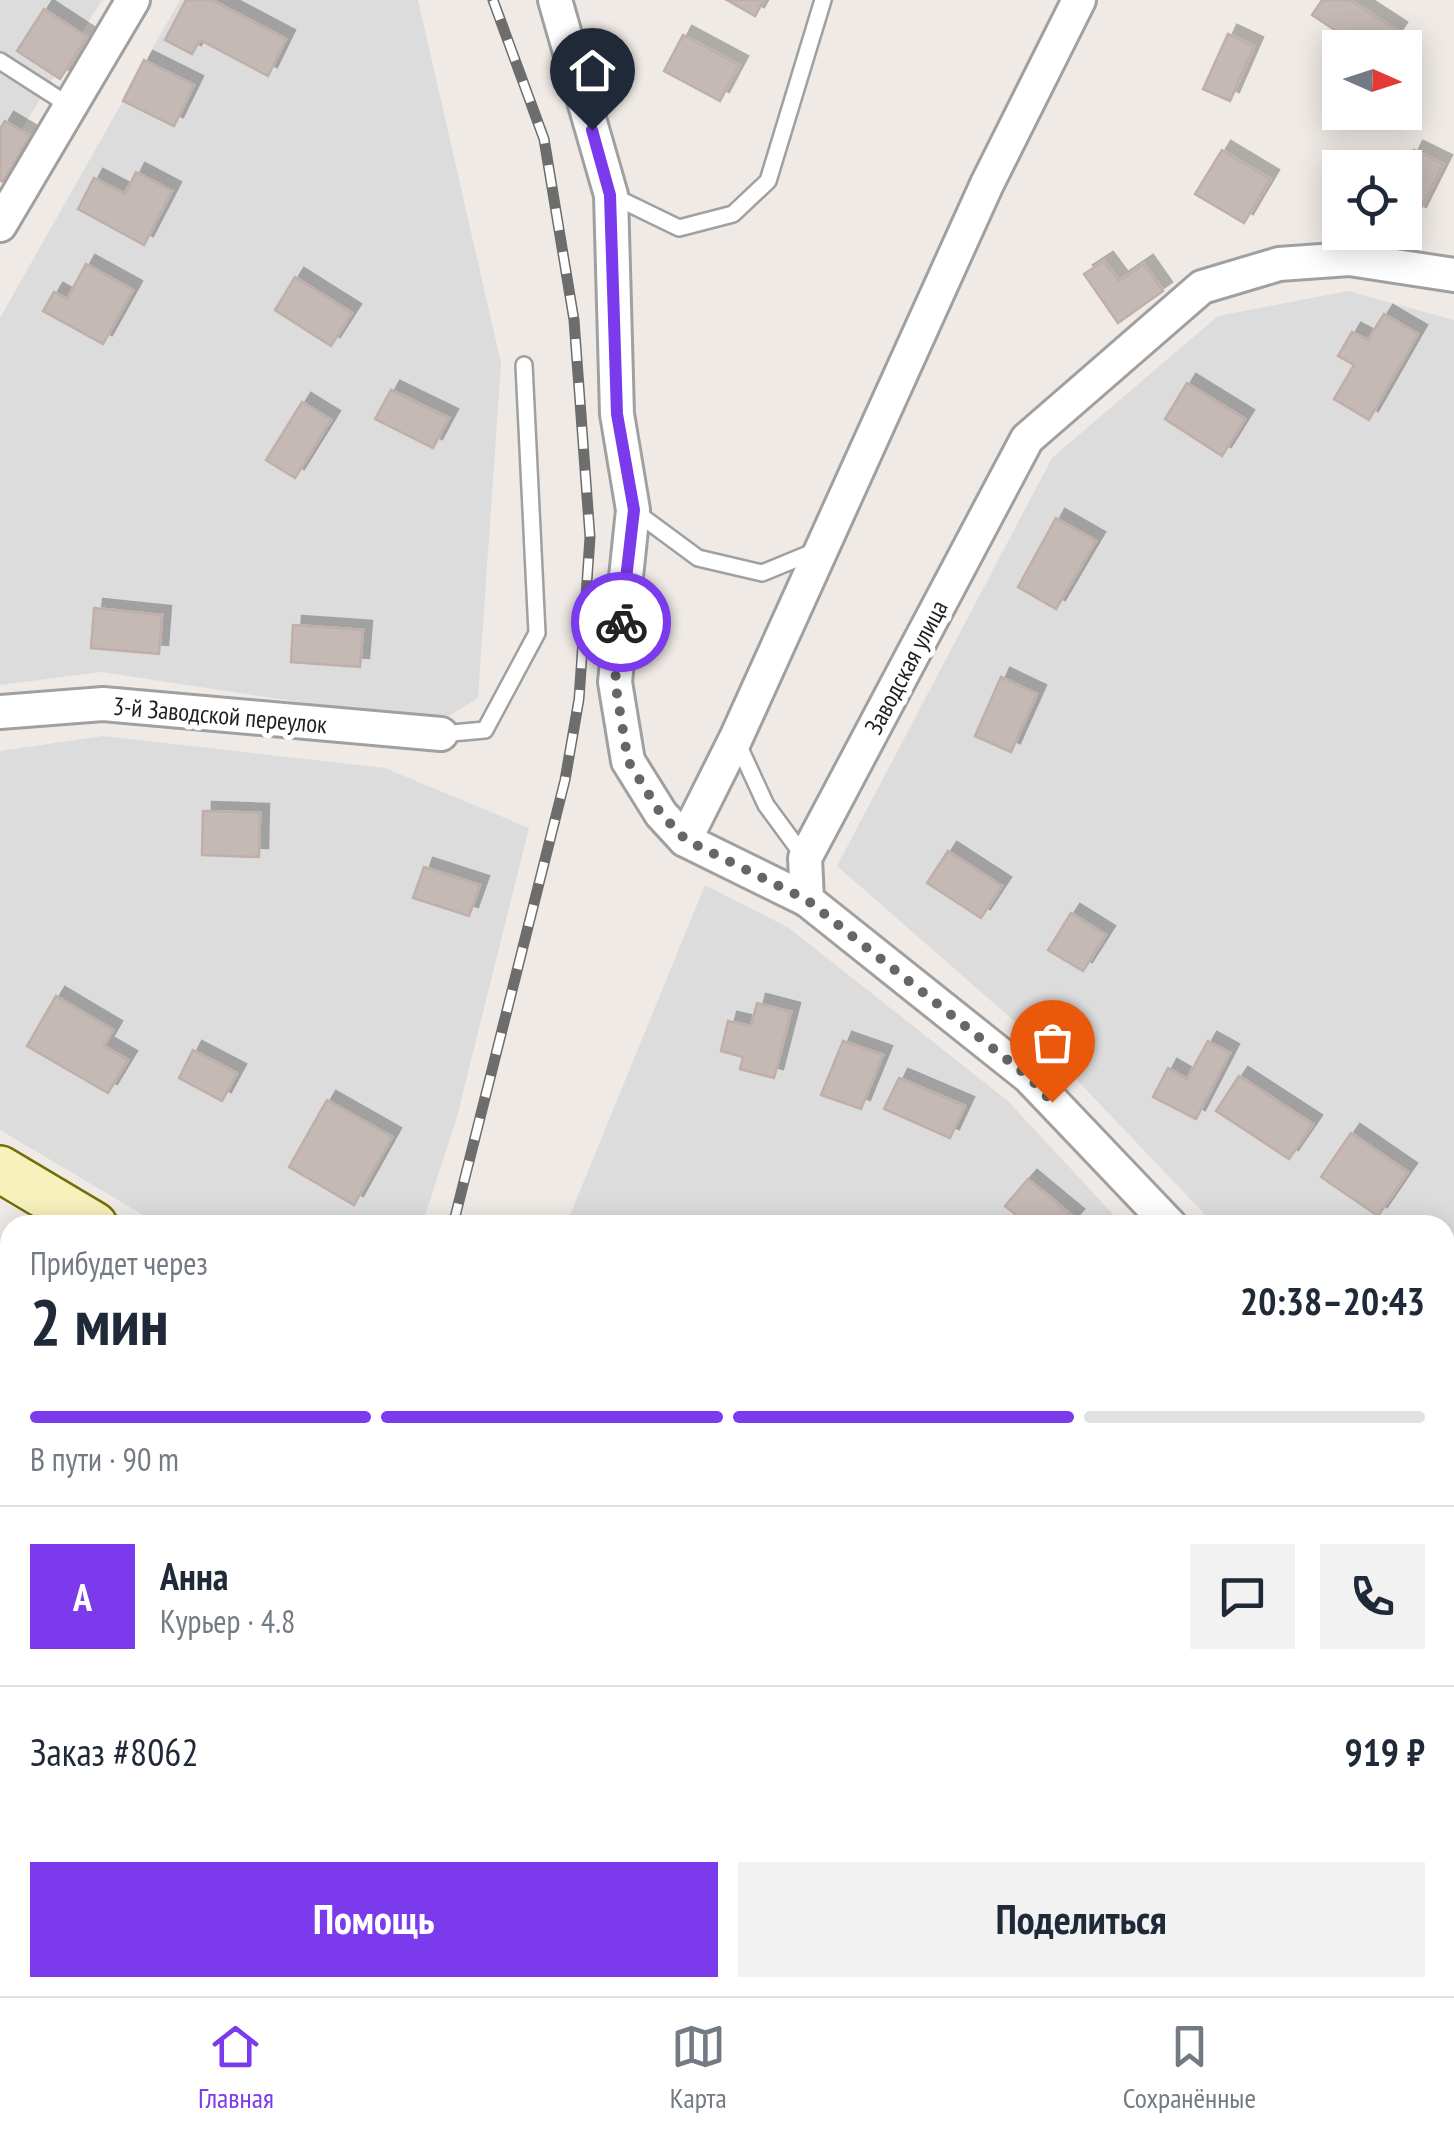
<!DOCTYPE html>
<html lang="ru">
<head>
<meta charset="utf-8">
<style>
  :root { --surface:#fff; --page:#f2f2f3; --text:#1f2937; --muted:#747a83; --line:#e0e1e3; --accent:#7c3aed }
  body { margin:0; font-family:"PT Sans Narrow",sans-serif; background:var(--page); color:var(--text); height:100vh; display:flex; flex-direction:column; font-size:38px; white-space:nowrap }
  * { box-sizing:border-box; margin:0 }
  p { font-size:32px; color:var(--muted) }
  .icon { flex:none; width:55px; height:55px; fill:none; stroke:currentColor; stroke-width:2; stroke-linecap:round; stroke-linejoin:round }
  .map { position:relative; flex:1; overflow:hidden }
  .panel { position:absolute; left:0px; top:1215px; width:1455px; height:782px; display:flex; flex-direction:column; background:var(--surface); border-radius:30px 30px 0 0; box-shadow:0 5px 25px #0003 }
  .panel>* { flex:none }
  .needle { width:65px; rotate:93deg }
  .controls { position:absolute; left:1322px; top:30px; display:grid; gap:20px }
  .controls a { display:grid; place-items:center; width:100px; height:100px; border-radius:0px; background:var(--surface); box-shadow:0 5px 25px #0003; font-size:50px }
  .pin { position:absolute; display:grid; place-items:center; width:85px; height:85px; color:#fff; margin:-102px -42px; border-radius:50% 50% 50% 0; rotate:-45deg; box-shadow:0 0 10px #0007 }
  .pin .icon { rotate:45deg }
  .courier { position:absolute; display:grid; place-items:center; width:100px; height:100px; margin:-50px; border:8px solid #7c3aed; border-radius:50%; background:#fff; color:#222; box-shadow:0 2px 12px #0007 }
  .summary em { font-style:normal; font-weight:700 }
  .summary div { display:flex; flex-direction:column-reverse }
  .summary { display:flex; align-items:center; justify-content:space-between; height:170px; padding:0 30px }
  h1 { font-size:65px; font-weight:700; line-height:75px }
  .bar { display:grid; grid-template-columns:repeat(4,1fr); gap:15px 10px; align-content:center; height:120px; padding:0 30px }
  .bar i { height:12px; border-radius:8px; background:var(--line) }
  .bar .current { background:var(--accent) }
  .bar p { grid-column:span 4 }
  .line { display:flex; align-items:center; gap:25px; padding:0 30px; border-top:2px solid var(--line) }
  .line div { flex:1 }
  .round { display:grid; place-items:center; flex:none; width:105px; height:105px; border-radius:0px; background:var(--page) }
  .cta { display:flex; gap:20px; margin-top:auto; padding:20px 30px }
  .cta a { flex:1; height:115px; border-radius:0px; background:var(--accent); color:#fff; font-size:40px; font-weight:700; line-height:115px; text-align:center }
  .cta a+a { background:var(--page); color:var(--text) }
  .tabs { display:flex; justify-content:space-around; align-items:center; height:140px; border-top:2px solid var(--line); background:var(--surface); font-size:28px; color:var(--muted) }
  .tabs a { display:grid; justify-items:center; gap:5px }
  .tabs .current { color:var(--accent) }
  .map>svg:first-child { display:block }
  .residential { fill:#dddcdc }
  .building { fill:#c4b9b5; stroke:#c0afa8; stroke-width:2.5; filter:url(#shadow) }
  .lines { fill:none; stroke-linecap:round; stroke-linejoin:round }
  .lane-casing { stroke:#a0a0a0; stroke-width:20 }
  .street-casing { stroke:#a0a0a0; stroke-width:38 }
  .secondary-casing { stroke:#736e09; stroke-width:50 }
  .lane { stroke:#fff; stroke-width:15 }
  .street { stroke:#fff; stroke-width:32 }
  .secondary { stroke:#f7f1bc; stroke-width:45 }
  .rail-casing { stroke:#6d6d6d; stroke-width:11 }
  .rail { stroke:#fff; stroke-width:8; stroke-dasharray:22; stroke-linecap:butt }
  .done { stroke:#686664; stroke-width:10; stroke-dasharray:0 18 }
  .route { stroke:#7c3aed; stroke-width:12 }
  .labels { text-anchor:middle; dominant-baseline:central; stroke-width:10; stroke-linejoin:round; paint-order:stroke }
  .street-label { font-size:25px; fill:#1f1f1f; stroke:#fff }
</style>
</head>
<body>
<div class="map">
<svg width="1454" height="1996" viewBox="0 0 1454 1996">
  <defs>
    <filter id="shadow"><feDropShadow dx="9" dy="-9" stdDeviation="0" flood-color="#0004"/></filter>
  </defs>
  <rect width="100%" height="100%" fill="#efeae5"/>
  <!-- residential -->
  <g class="residential">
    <path d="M 0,0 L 102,0 L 0,164 Z"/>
    <path d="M 180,0 L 418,0 L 501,363 L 478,698 L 438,723 L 101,672 L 0,685 L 0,318 Z"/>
    <path d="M 1348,291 L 1454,320 L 1454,1476 L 1445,1467 L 1445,1225 L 1215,1225 L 1053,1055 L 837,866 L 1052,458 L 1218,316 Z"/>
    <path d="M 103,736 L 385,768 L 529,828 L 457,1117 L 422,1225 L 160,1225 L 0,1130 L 0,751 Z"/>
    <path d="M 705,885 L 789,928 L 1008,1101 L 1123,1225 L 566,1225 Z"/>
    <path d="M 0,1372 L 10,1378 L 10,1499 L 0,1513 Z"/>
    <path d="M 1445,1573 L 1454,1582 L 1454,1994 L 1444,1988 Z"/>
    <path d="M 10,1605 L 10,1988 L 188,1988 L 187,1996 L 0,1996 L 0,1618 Z"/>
    <path d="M 392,1988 L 843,1988 L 839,1996 L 391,1996 Z"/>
    <path d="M 915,1988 L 1086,1988 L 1102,1996 L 911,1996 Z"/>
  </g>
  <!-- building -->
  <g class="building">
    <path d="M 186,0 L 212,0 L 286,39 L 268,76 L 200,40 L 192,54 L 165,40 Z"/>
    <path d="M 727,0 L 764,0 L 755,16 Z"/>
    <path d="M 1322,0 L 1350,0 L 1398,31 L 1387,48 L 1362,48 L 1312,15 Z"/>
    <path d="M 44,9 L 87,37 L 60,79 L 17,51 Z"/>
    <path d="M 1228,34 L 1254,46 L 1230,101 L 1203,89 Z"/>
    <path d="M 683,35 L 739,65 L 720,101 L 664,71 Z"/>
    <path d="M 144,60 L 194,85 L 174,126 L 123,101 Z"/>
    <path d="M 5,121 L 30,136 L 3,182 L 0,180 L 0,129 Z"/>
    <path d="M 1222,150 L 1270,179 L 1244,223 L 1195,194 Z"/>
    <path d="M 1414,150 L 1443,164 L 1417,216 L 1405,211 L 1405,168 Z"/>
    <path d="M 136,172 L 172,191 L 144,245 L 78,209 L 94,178 L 125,194 Z"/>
    <path d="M 1104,261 L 1119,281 L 1144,264 L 1163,291 L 1118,323 L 1084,274 Z"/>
    <path d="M 86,264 L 133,290 L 103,344 L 43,311 L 54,292 L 67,299 Z"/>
    <path d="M 295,277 L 352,313 L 331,346 L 275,310 Z"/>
    <path d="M 1384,314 L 1418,334 L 1369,420 L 1334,399 L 1354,365 L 1338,356 L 1352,332 L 1368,340 Z"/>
    <path d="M 1187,383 L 1245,419 L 1222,456 L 1165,419 Z"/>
    <path d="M 391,390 L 449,418 L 433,448 L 375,419 Z"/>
    <path d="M 302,402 L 331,420 L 295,478 L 266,460 Z"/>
    <path d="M 1056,518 L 1096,541 L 1056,609 L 1018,587 Z"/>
    <path d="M 94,608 L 162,615 L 159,654 L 91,648 Z"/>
    <path d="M 293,625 L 363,630 L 360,667 L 291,662 Z"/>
    <path d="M 1001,677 L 1037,694 L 1011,752 L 975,736 Z"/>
    <path d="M 203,811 L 260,813 L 259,857 L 202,855 Z"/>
    <path d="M 948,851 L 1002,886 L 981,918 L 927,883 Z"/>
    <path d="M 424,867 L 480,885 L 469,916 L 413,898 Z"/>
    <path d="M 1071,913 L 1106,935 L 1083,971 L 1048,950 Z"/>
    <path d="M 56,996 L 113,1030 L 104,1046 L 128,1060 L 108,1093 L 27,1046 Z"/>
    <path d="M 757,1003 L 791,1012 L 774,1078 L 740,1069 L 743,1057 L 721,1051 L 728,1021 L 751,1026 Z"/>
    <path d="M 843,1041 L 883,1055 L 861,1109 L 821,1095 Z"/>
    <path d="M 1208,1041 L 1230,1053 L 1196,1119 L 1153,1097 L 1168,1068 L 1187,1079 Z"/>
    <path d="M 193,1050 L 237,1073 L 222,1101 L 179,1078 Z"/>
    <path d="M 1239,1076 L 1313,1124 L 1289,1159 L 1216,1111 Z"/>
    <path d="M 899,1078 L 965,1106 L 950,1138 L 884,1109 Z"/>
    <path d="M 327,1100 L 392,1137 L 354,1205 L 289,1167 Z"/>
    <path d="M 1351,1133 L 1408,1172 L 1378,1216 L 1321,1177 Z"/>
    <path d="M 1028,1179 L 1075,1218 L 1069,1225 L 1028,1225 L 1005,1206 Z"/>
    <path d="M 10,1415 L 10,1437 L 0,1432 Z"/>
    <path d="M 1445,1588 L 1454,1597 L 1454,1663 L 1445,1654 Z"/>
    <path d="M 0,1654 L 10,1661 L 10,1682 L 0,1697 Z"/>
    <path d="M 0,1969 L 10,1975 L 10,1988 L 35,1989 L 31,1996 L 0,1996 Z"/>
  </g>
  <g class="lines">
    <!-- lane casing -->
    <g class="lane-casing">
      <g id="lane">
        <path d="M 0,61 L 70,106"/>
        <path d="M 611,195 L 679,228 L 733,214 L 768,181 L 823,0"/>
        <path d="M 633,510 L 698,558 L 762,573 L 818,550"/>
        <path d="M 441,734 L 485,730 L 537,633 L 524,365"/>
        <path d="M 737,742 L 766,805 L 805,858"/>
        <path d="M 1445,1767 L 1454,1751"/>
      </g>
    </g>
    <!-- street casing -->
    <g class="street-casing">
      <g id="street">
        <path d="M 555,0 L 611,195 L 617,414 L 633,510 L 615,682 L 628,761 L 661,814 L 685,840 L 807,900"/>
        <path d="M 0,225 L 133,0"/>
        <path d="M 0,712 L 103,704 L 441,734"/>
        <path d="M 685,840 L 736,738 L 987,184 L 1079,0"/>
        <path d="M 1170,1225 L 1029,1077 L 807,900 L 805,858 L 1027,439 L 1202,287 L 1279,264 L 1349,259 L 1454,275"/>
        <path d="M 1445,1513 L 1454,1523"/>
        <path d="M 0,1562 L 10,1549"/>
        <path d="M 1160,1988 L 1175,1996"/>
        <path d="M 875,1996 L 879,1988"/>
      </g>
    </g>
    <!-- secondary casing -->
    <g class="secondary-casing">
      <g id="secondary">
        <path d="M 0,1169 L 94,1225"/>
        <path d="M 1363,1988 L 1377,1996"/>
      </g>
    </g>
    <!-- lane -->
    <use href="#lane" class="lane"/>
    <!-- street -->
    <use href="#street" class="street"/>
    <!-- secondary -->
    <use href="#secondary" class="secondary"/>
    <!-- rail casing -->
    <g class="rail-casing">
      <g id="rail">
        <path d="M 453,1225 L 565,780 L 579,699 L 590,537 L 574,320 L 544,139 L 493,0"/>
        <path d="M 321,1996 L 321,1988"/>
      </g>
    </g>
    <!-- rail -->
    <use href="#rail" class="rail"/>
  </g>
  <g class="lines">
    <!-- done -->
    <path class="done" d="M 621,622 L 615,682 L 628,761 L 661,814 L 686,840 L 807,900 L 1029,1077 L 1052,1102"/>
    <!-- route -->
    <path class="route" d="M 592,130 L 610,195 L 617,414 L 634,510 L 621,622"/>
  </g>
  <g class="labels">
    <!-- street labels -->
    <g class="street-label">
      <text transform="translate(906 667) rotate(-62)">Заводская улица</text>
      <text transform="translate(220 715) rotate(5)">3-й Заводской переулок</text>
    </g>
  </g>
</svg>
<div class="controls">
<a><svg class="needle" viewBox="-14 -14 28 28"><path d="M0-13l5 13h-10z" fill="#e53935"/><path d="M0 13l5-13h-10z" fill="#747a83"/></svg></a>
<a><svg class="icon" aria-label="locate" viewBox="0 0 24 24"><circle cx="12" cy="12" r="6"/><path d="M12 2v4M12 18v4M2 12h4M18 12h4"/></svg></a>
</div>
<div class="pin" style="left:1052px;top:1102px;background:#ea580c"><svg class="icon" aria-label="bag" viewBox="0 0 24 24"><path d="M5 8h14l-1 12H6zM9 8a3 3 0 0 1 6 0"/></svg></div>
<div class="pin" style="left:592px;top:130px;background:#1f2937"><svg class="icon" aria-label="home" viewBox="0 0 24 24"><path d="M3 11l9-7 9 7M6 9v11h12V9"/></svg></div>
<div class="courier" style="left:621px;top:622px"><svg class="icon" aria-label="bike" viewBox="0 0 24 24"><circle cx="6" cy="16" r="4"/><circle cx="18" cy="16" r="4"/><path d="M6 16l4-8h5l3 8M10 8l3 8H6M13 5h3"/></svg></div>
<section class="panel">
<div class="summary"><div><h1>2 мин</h1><p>Прибудет через</p></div><em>20:38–20:43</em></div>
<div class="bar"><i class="current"></i><i class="current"></i><i class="current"></i><i></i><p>В пути · 90 m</p></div>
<div class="line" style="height:180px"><b class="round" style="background:var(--accent);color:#fff">А</b><div><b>Анна</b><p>Курьер · 4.8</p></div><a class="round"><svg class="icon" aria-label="chat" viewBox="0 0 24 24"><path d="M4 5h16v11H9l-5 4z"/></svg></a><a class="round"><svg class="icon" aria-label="phone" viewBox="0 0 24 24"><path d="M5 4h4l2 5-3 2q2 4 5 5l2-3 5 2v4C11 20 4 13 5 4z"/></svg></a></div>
<div class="line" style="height:130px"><div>Заказ #8062</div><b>919 ₽</b></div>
<div class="cta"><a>Помощь</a><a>Поделиться</a></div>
</section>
</div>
<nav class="tabs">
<a class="current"><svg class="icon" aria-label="home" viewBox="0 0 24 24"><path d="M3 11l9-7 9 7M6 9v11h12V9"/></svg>Главная</a>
<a><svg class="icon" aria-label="map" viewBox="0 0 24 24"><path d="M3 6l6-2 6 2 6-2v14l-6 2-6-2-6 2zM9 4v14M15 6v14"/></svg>Карта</a>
<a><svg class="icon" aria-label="saved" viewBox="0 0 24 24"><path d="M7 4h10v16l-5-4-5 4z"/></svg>Сохранённые</a>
</nav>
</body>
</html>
